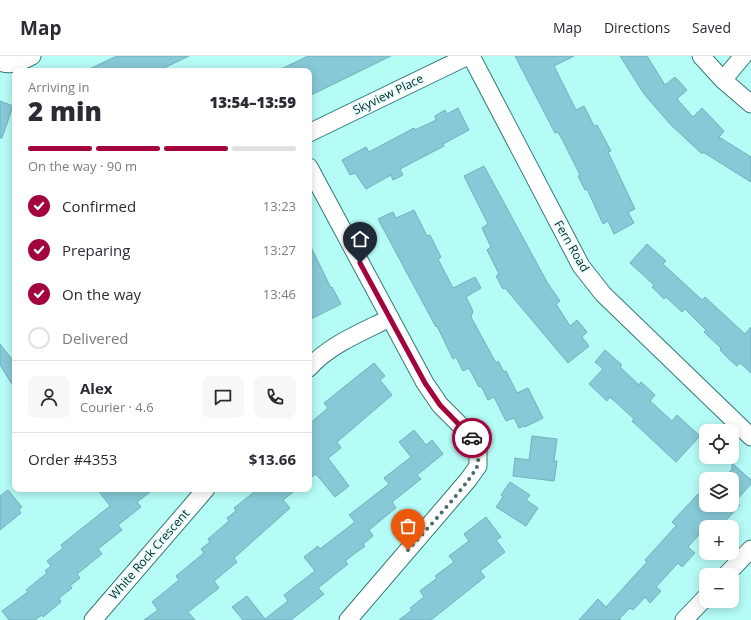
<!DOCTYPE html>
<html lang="en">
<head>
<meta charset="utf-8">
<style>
  :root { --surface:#fff; --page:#f7f7f7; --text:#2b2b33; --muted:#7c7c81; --line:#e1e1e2; --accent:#a2053e }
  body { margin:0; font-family:"Open Sans",sans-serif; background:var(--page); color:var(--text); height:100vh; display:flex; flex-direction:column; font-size:15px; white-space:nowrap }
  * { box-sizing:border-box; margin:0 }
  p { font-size:13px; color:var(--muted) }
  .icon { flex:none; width:22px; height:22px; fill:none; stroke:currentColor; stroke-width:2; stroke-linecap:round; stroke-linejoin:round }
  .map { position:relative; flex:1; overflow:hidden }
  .side { position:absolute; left:12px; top:12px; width:300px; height:424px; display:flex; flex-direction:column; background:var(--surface); border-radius:8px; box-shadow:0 2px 10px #0003 }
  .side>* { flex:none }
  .tools { position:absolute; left:699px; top:368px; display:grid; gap:8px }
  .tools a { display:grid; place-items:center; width:40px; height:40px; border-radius:8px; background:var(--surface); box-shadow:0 2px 10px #0003; font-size:20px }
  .pin { position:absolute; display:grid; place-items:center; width:34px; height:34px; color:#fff; margin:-41px -17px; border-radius:50% 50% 50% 0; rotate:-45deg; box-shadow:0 0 4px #0007 }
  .pin .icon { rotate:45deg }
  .courier { position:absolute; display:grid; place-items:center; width:40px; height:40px; margin:-20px; border:3px solid #a2053e; border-radius:50%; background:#fff; color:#222; box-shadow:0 1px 5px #0007 }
  .headline em { font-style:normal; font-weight:800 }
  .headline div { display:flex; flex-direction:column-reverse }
  .headline { display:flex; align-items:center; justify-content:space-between; height:68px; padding:0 16px }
  h1 { font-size:26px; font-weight:800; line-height:30px }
  .bar { display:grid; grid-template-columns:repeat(4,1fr); gap:6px 4px; align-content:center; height:48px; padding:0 16px }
  .bar i { height:5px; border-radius:3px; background:var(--line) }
  .bar .active { background:var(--accent) }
  .bar p { grid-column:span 4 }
  .line { display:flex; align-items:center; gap:10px; padding:0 16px; border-top:1px solid var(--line) }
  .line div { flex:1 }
  .round { display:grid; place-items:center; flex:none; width:42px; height:42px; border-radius:8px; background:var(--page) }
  ol { padding:0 16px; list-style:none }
  li { display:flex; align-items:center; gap:12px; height:44px }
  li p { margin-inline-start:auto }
  li .icon { padding:4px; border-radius:50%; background:var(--accent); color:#fff; stroke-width:4 }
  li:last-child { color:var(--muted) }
  li i { width:22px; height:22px; border:2px solid var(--line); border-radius:50% }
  header { display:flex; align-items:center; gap:24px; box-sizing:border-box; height:56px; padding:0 20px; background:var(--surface); border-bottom:1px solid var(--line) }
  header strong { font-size:19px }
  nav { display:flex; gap:22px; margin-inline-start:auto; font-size:14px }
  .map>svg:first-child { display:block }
  .building { fill:#87c9d6; stroke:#6fb1bd }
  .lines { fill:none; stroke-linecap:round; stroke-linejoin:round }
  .minor-casing { stroke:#357976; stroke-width:19 }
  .path { stroke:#629491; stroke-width:2.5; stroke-dasharray:3 2; stroke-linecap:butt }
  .minor { stroke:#fff; stroke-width:17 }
  .done { stroke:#45706e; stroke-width:4; stroke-dasharray:0 7.2 }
  .route { stroke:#a2053e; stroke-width:5 }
  .labels { text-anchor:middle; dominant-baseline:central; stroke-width:3; stroke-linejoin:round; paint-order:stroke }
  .street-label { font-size:12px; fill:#082524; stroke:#e4fffd }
</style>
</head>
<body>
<header>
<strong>Map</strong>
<nav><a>Map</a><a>Directions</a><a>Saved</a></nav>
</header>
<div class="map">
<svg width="751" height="564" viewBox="0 0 751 564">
  <rect width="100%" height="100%" fill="#b5fbf6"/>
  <!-- building -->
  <g class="building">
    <path d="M 117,0 L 189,0 L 158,15 L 85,15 Z"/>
    <path d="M 308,0 L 391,0 L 309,40 L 309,15 L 277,15 Z"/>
    <path d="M 515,0 L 574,0 L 554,10 L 576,54 L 584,50 L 594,70 L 597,69 L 611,95 L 608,96 L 635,153 L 628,156 L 634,167 L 614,178 L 608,165 L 603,168 L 587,133 L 585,134 L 578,120 L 580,119 L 562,83 L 558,76 L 555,77 Z"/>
    <path d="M 620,0 L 647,0 L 665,29 L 675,21 L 687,34 L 677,43 L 693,61 L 702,52 L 724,75 L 719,81 L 751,101 L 751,126 L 703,96 L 702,98 L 670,68 L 644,38 Z"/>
    <path d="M 0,45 L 13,50 L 2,82 L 0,82 Z"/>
    <path d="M 458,52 L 469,74 L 443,88 L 444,90 L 400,113 L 403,119 L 393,124 L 391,119 L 366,133 L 355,117 L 350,119 L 342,104 L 366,91 L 369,96 L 414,72 L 415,74 L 436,64 L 435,60 L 445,54 L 447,58 Z"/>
    <path d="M 484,110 L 547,226 L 560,245 L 556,248 L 570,270 L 577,264 L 587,276 L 582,281 L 589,290 L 568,307 L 505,232 L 503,233 L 496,220 L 499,218 L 487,194 L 491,191 L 482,172 L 488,168 L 464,120 Z"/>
    <path d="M 414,154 L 427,180 L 430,179 L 441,201 L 438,203 L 453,232 L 475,221 L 481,232 L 466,241 L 473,255 L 471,261 L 496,307 L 498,305 L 504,316 L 506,315 L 517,337 L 528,332 L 543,362 L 525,371 L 524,370 L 519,372 L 514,362 L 506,365 L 494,341 L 488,344 L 481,330 L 479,331 L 469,312 L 463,315 L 456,301 L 453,303 L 437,270 L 436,271 L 378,163 L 393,156 L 396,162 Z"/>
    <path d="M 309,187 L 331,232 L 332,231 L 341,248 L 309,264 Z"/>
    <path d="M 647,188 L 666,205 L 663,208 L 702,244 L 705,241 L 745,278 L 751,271 L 751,317 L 740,307 L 737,310 L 731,305 L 720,294 L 721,292 L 704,276 L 706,274 L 685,253 L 682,256 L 666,241 L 664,243 L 652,231 L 654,229 L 630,207 Z"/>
    <path d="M 0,288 L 15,307 L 15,333 L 0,309 Z"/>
    <path d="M 605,294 L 622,309 L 620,311 L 639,329 L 641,326 L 655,339 L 650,345 L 672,365 L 677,359 L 700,380 L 676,406 L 632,365 L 634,363 L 610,341 L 607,345 L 589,328 L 603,313 L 595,306 Z"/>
    <path d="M 374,307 L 385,320 L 380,324 L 392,339 L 337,386 L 341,392 L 328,402 L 349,430 L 335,441 L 316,418 L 309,423 L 309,368 L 328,352 L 324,347 Z"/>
    <path d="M 414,374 L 426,389 L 432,384 L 443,398 L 417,419 L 421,423 L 392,446 L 396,452 L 369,474 L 373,480 L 363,488 L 365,490 L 345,505 L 348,508 L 318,532 L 324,538 L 291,564 L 243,564 L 232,551 L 247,540 L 265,563 L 288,545 L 284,539 L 315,515 L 304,501 L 318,490 L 320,493 L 355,466 L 349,459 L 389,428 L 384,422 L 411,401 L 399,386 Z"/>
    <path d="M 532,380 L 557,383 L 554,405 L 557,405 L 554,425 L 513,420 L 515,402 L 529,404 Z"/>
    <path d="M 732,407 L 751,424 L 751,428 L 732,449 L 740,449 L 720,471 L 712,465 L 706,471 L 688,491 L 695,497 L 682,511 L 678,507 L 656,531 L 661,535 L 650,547 L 645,541 L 633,554 L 630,552 L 619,563 L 621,564 L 579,564 L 598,543 L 606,551 L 647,506 L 645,504 L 676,470 L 672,466 L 698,438 L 706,445 L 706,449 L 732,449 L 732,423 L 723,423 L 732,413 Z"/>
    <path d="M 510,426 L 530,439 L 526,444 L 538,452 L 526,470 L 496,451 L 503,441 L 501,439 Z"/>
    <path d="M 97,433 L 154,433 L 137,446 L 141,451 L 118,469 L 122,474 L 98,493 L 102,498 L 77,518 L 80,522 L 70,530 L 72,532 L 59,542 L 61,546 L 43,561 L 42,559 L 35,564 L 9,564 L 2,555 L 28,536 L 26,534 L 47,517 L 45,515 L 51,510 L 47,505 L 63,492 L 61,489 L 110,450 Z"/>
    <path d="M 258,433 L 297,433 L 283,444 L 290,452 L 234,502 L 237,506 L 214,525 L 219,532 L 188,556 L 195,564 L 144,564 L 158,554 L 152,546 L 179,524 L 176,520 L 204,497 L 201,493 L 210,486 L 208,483 L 229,465 L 227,462 L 236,455 L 234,452 Z"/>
    <path d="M 8,434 L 22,451 L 19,454 L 21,457 L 0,474 L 0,440 Z"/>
    <path d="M 486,461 L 501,481 L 496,484 L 505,496 L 480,515 L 485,521 L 431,564 L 399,564 L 412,554 L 410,552 L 424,541 L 420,535 L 437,522 L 435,520 L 454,506 L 449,500 L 469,485 L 464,478 Z"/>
  </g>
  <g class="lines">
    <!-- minor casing -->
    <g class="minor-casing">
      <g id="minor">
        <path d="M 471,0 L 581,210 L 603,238 L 751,381"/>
        <path d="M 701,0 L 723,24 L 751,48"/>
        <path d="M 0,6 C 12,11 21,5 32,0"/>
        <path d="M 723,24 L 743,0"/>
        <path d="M 309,77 L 468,0"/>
        <path d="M 309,111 L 425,327 L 440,349 L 472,381 L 478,394 L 478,410 L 468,424 L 348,564"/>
        <path d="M 309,312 C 329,289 362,276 390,262"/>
        <path d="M 726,519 L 751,493"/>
        <path d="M 93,564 L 206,433"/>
        <path d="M 684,564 L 706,541"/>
      </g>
    </g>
    <!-- path -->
    <path class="path" d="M 13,25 L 15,33"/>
    <!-- minor -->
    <use href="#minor" class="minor"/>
  </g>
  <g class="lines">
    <!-- done -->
    <path class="done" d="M 408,494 C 420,481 476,420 478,408 C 479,398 476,391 472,382"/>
    <!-- route -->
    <path class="route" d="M 360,207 L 425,327 L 440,349 L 472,382"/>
  </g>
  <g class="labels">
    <!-- street labels -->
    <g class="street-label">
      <text transform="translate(388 38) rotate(-26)">Skyview Place</text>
      <text transform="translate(572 190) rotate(60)">Fern Road</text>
      <text transform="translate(149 498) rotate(-49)">White Rock Crescent</text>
    </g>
  </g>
</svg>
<div class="tools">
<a><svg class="icon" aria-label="locate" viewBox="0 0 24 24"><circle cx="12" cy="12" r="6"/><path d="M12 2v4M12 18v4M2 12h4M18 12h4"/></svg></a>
<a><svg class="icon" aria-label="layers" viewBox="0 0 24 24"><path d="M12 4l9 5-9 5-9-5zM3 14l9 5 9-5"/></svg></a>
<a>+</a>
<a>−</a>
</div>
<div class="pin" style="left:408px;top:494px;background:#ea580c"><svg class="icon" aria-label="bag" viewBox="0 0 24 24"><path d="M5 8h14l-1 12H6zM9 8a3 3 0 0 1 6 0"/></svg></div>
<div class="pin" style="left:360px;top:207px;background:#1f2937"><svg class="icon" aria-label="home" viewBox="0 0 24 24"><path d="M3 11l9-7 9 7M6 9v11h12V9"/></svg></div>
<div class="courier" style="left:472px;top:382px"><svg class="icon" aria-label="car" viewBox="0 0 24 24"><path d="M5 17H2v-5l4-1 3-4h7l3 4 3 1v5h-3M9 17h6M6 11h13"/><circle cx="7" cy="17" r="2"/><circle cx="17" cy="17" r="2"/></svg></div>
<section class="side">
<div class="headline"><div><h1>2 min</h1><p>Arriving in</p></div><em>13:54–13:59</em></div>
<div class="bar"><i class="active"></i><i class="active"></i><i class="active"></i><i></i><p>On the way · 90 m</p></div>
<ol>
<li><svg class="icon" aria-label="check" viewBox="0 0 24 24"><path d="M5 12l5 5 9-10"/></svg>Confirmed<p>13:23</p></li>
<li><svg class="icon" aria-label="check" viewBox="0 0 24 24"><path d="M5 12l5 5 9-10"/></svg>Preparing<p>13:27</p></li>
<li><svg class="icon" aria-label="check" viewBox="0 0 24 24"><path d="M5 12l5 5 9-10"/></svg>On the way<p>13:46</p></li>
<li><i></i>Delivered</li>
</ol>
<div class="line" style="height:72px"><a class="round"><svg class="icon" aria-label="person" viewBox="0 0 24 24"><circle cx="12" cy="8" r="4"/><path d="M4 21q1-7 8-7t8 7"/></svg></a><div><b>Alex</b><p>Courier · 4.6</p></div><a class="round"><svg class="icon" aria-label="chat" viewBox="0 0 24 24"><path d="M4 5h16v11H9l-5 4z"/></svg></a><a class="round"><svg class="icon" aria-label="phone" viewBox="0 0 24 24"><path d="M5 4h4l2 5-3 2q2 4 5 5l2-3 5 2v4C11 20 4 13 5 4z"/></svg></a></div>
<div class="line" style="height:52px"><div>Order #4353</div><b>$13.66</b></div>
</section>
</div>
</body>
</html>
